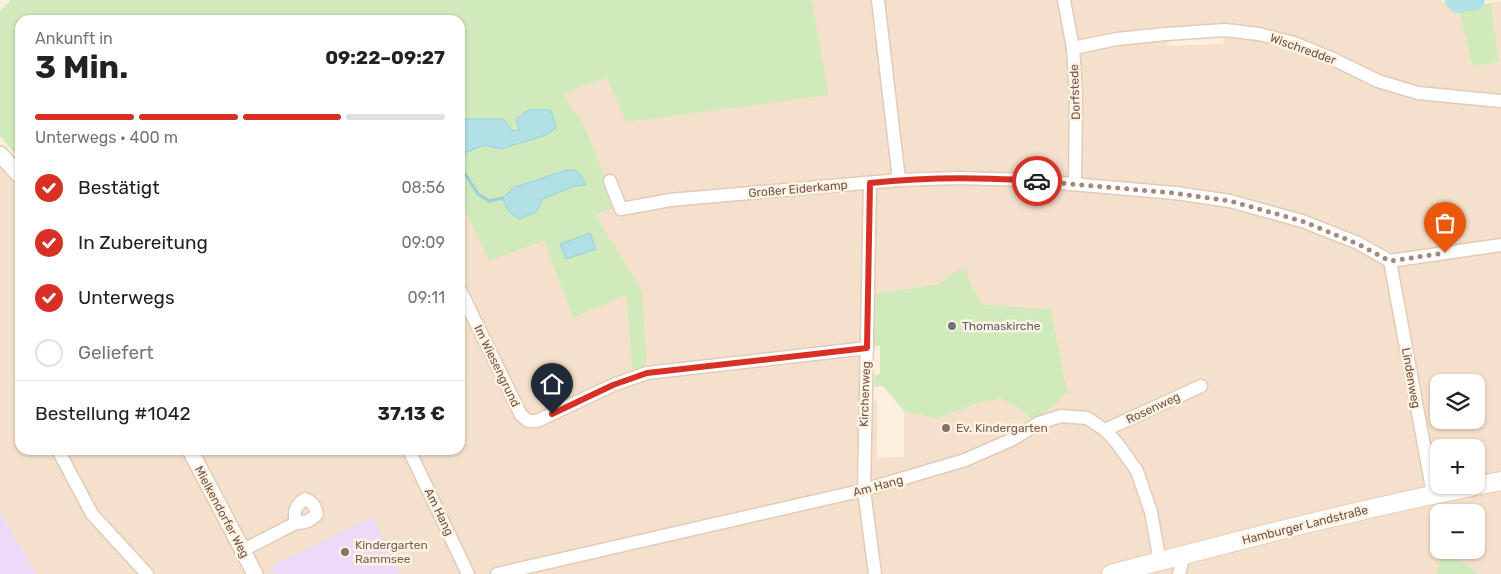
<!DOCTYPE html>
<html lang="de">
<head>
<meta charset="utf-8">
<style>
  :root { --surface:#fff; --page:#f6f6f6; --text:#222; --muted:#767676; --line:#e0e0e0; --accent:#d93025 }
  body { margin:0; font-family:Rubik,sans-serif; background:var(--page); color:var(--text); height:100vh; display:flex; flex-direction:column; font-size:19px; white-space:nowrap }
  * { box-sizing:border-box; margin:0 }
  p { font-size:16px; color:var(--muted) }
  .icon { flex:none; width:28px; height:28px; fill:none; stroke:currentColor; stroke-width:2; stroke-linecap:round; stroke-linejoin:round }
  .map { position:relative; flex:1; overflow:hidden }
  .drawer { position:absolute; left:15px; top:15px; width:450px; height:440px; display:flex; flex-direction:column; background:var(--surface); border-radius:15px; box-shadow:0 1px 4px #0004 }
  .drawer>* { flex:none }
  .tools { position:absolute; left:1430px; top:374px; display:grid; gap:10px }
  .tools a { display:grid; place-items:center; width:55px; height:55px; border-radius:10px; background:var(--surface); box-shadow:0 1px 4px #0004; font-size:25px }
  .pin { position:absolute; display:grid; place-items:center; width:42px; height:42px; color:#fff; margin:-51px -21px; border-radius:50% 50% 50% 0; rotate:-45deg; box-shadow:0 0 5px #0007 }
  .pin .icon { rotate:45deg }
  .courier { position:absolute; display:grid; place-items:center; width:50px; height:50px; margin:-25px; border:4px solid #d93025; border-radius:50%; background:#fff; color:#222; box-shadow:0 1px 6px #0007 }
  .headline em { font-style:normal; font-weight:700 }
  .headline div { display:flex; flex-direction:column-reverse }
  .headline { display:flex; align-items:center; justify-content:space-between; height:85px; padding:0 20px }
  h1 { font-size:32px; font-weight:700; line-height:38px }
  .bar { display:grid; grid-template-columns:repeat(4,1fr); gap:8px 5px; align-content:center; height:60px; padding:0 20px }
  .bar i { height:6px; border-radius:4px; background:var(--line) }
  .bar .on { background:var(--accent) }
  .bar p { grid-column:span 4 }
  .line { display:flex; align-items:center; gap:12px; padding:0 20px; border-top:1px solid var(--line) }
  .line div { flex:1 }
  ol { padding:0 20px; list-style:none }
  li { display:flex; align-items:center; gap:15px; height:55px }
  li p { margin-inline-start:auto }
  li .icon { padding:5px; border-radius:50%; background:var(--accent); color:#fff; stroke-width:4 }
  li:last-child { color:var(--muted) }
  li i { width:28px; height:28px; border:2px solid var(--line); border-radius:50% }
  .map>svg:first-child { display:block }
  .residential { fill:#f5e1cb; fill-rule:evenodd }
  .education { fill:#eddaf9 }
  .green { fill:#d0eabb; fill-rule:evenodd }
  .water { fill:#b1e1e7; stroke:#97d1d9 }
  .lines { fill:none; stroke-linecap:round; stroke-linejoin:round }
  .stream { stroke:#97d1d9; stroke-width:3 }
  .river { stroke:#b1e1e7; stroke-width:20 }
  .minor-casing { stroke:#e1cbb9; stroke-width:15 }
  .tertiary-casing { stroke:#e1cbb9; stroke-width:18 }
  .secondary-casing { stroke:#e8cdb8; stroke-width:20 }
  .minor { stroke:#fff; stroke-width:12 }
  .tertiary { stroke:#fff; stroke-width:15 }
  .secondary { stroke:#fff; stroke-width:18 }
  .done { stroke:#a38a7a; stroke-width:5; stroke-dasharray:0 9 }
  .route { stroke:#d93025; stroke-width:6 }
  .worship-dot { fill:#6b7280; stroke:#fff3e4; stroke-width:2 }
  .education-dot { fill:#8d6e63; stroke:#fff3e4; stroke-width:2 }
  .labels { text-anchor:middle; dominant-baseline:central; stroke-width:5; stroke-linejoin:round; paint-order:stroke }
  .street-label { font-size:12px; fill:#735445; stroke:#fff3e4 }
  .worship-label { font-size:12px; fill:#5b616d; stroke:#fff3e4; text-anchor:start }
  .education-label { font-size:12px; fill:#785e54; stroke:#fff3e4; text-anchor:start }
</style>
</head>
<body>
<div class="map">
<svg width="1501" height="574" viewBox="0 0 1501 574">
  <rect width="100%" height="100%" fill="#fdefdd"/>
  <!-- residential -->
  <path class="residential" d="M 812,0 L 1441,0 L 1458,7 L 1471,65 L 1499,62 L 1491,3 L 1501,1 L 1501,574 L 1479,574 L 1459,560 L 1451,550 L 1476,550 L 1476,512 L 1439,512 L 1439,550 L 1449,550 L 1443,552 L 1436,574 L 37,574 L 0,512 L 0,168 L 20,189 L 20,450 L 460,450 L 460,201 L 489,261 L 544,241 L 573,318 L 626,295 L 633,376 L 642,290 L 595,215 L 611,209 L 582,121 L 569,104 L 564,93 L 607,78 L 829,95 ZM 1225,31 L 1223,44 L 1167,46 L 1166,34 ZM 954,272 L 972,288 L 984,305 L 1032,421 L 1016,406 L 1001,399 L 978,403 L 937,419 L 904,411 L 904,457 L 877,458 L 877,402 L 871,397 L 874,294 L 939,284 ZM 1439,382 L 1476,382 L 1476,420 L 1439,420 ZM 1439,448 L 1476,448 L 1476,485 L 1439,485 Z"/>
  <!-- education -->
  <g class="education">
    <path d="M 0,512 L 37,574 L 0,574 Z"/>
    <path d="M 373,517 L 399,574 L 275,574 L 271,566 Z"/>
  </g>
  <!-- green -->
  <g class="green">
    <path d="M 11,0 L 812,0 L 829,95 L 626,122 L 607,78 L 564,93 L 569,104 L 582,121 L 614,200 L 611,209 L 595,215 L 642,290 L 647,373 L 633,377 L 626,295 L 573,318 L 544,241 L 489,261 L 460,201 L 460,165 L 462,168 L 465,153 L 484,145 L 501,149 L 546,135 L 520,130 L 513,131 L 503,119 L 460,119 L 460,20 L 20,20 L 20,160 L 0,136 L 0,11 ZM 581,175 L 585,185 L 574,186 L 543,199 Z"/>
    <path d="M 1491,3 L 1499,62 L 1472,66 L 1458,7 Z"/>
    <path d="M 966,269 L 972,288 L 984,305 L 1051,309 L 1067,393 L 1038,418 L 1033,421 L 1016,406 L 1001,399 L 978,403 L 937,419 L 904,411 L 883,386 L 874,387 L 875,375 L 880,374 L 880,346 L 872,346 L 874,294 L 939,284 L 954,272 Z"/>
    <path d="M 1449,550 L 1459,560 L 1479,574 L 1436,574 L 1443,551 Z"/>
  </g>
  <!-- water -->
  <g class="water">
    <path d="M 528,110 L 551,110 L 556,128 L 546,135 L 501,149 L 484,145 L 465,153 L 462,169 L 460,165 L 460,119 L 503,119 L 513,131 L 520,130 L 516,120 Z"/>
    <path d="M 567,170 L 575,170 L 581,175 L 586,185 L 574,186 L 543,199 L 536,212 L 519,219 L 509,212 L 502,198 L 515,187 Z"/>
    <path d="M 590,233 L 596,249 L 566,259 L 560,244 Z"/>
  </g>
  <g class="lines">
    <!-- stream -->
    <path class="stream" d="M 462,169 L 478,194 L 489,201 L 502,198"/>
    <!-- river -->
    <path class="river" d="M 1455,0 L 1458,3 L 1475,0"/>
    <!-- minor casing -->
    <g class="minor-casing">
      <g id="minor">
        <path d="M 878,0 L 899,180"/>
        <path d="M 1064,0 L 1073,48 L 1076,95 L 1075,184"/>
        <path d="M 1073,48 L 1117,39 L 1166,34 L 1225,30 L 1259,34 L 1294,43 L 1331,58 L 1378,81 L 1418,93 L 1500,101"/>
        <path d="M 610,181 L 621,209 L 670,200 L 899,180 L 957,178 L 1025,180 L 1175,193 L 1230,201 L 1302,221 L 1358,243 L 1390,261 L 1501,245"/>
        <path d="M 870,183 L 864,490 L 875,574"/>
        <path d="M 1390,261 L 1433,494"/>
        <path d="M 460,290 L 521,415 L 528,421 L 537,421 L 613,385 L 647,373 L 867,348"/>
        <path d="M 1105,430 L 1201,386"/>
        <path d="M 58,450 L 92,514 L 147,574"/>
        <path d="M 409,450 L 468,574"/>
        <path d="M 243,550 L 296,523 C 305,523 310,521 317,514 C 315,506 313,502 305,499 C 295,505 293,512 296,523"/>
        <path d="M 497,574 L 864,490 L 965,460 L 1011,440 L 1039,423 L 1061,416 L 1087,418 L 1105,430 L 1117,443 L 1137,471 L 1151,512 L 1160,562"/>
        <path d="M 1179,574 L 1184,555"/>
      </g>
    </g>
    <!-- tertiary casing -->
    <g class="tertiary-casing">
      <g id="tertiary">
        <path d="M 0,154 L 20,176"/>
        <path d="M 190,450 L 255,574"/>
      </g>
    </g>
    <!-- secondary casing -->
    <g class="secondary-casing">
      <path id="secondary" d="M 1111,574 C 1240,540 1370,506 1501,481"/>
    </g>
    <!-- minor -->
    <use href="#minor" class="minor"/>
    <!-- tertiary -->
    <use href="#tertiary" class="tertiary"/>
    <!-- secondary -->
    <use href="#secondary" class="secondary"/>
  </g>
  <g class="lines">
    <!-- done -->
    <path class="done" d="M 1037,181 L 1174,193 L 1230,201 L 1302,221 L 1358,244 L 1390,261 L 1445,253"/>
    <!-- route -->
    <path class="route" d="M 552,414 L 613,385 L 647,373 L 867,348 L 870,183 C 925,177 982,177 1037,181"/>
  </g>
  <!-- markers -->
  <circle class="worship-dot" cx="952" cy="326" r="5"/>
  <g class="education-dot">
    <circle cx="946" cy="428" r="5"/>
    <circle cx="345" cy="552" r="5"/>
  </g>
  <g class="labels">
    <!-- street labels -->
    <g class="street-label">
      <text transform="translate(1303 49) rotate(20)">Wischredder</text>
      <text transform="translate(1075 92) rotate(-92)">Dorfstede</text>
      <text transform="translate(798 189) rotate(-5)">Großer Eiderkamp</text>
      <text transform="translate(497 366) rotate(64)">Im Wiesengrund</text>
      <text transform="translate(1411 378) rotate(80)">Lindenweg</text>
      <text transform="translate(865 394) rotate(-88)">Kirchenweg</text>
      <text transform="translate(1153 408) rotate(-25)">Rosenweg</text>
      <text transform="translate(878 486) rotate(-15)">Am Hang</text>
      <text transform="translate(222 512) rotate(62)">Mielkendorfer Weg</text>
      <text transform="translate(439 512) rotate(64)">Am Hang</text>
      <text transform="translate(1305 525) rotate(-14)">Hamburger Landstraße</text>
    </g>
    <!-- worship labels -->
    <g class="worship-label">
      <text x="962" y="326">Thomaskirche</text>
    </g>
    <!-- education labels -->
    <g class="education-label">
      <text x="956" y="428">Ev. Kindergarten</text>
      <text x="355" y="545">Kindergarten<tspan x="355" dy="14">Rammsee</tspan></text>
    </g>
  </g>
</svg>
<div class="tools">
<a><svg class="icon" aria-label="layers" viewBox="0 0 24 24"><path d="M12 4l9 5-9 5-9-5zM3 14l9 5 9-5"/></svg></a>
<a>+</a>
<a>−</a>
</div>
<div class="pin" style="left:1445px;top:253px;background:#ea580c"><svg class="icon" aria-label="bag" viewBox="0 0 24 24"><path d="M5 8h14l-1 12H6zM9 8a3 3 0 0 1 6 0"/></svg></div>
<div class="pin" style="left:552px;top:414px;background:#1f2937"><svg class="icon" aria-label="home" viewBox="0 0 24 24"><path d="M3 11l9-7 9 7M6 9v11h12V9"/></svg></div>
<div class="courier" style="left:1037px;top:181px"><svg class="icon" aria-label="car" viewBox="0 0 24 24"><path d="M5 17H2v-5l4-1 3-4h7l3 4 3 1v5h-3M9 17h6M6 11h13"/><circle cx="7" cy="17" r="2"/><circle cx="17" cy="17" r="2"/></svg></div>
<section class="drawer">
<div class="headline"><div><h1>3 Min.</h1><p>Ankunft in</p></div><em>09:22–09:27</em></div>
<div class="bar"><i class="on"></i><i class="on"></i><i class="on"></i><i></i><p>Unterwegs · 400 m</p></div>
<ol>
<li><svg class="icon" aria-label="check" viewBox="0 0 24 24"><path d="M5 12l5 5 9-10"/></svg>Bestätigt<p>08:56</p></li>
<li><svg class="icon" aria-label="check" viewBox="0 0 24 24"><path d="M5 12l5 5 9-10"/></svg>In Zubereitung<p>09:09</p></li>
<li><svg class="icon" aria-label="check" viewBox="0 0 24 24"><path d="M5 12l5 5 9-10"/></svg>Unterwegs<p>09:11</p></li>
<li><i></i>Geliefert</li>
</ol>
<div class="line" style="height:65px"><div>Bestellung #1042</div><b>37.13 €</b></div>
</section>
</div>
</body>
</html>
